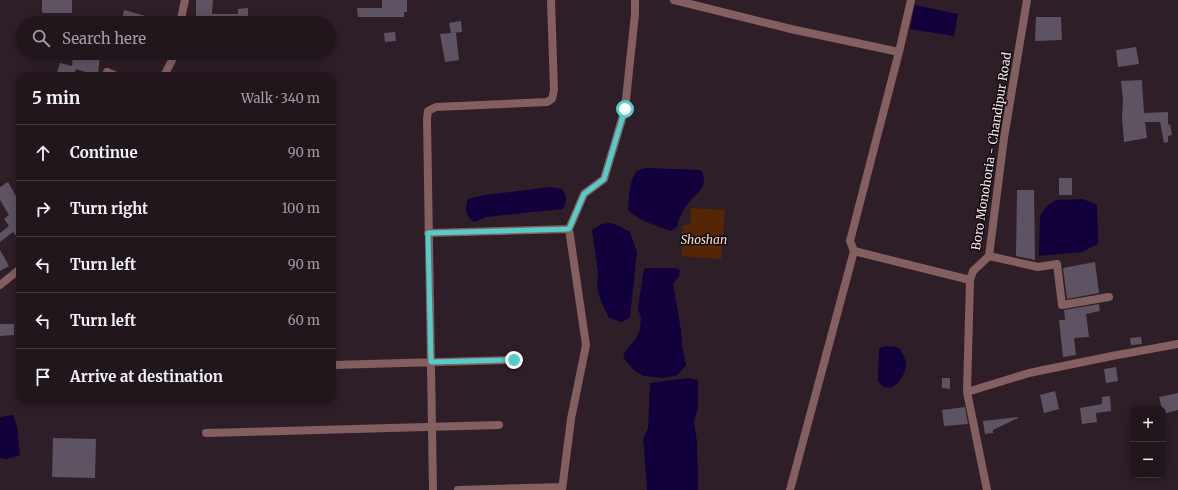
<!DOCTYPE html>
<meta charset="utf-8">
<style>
:root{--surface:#22161d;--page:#2e232a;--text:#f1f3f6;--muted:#a29fa4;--line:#3f353b}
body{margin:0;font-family:Merriweather,serif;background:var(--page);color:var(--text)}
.controls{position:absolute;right:12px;bottom:12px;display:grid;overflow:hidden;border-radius:8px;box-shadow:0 2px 10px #0003}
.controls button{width:36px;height:36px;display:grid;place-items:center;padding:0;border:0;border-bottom:1px solid var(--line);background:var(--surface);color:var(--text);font:20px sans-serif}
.stop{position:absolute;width:12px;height:12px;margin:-9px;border:3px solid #54cdc8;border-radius:50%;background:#fff}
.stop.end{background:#54cdc8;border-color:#fff;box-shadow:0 1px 4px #0008}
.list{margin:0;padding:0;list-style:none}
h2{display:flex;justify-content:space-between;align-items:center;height:52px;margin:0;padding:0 16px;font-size:17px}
h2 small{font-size:13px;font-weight:400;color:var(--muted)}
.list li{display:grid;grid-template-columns:26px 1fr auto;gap:12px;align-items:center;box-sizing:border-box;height:56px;padding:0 16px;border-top:1px solid var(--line)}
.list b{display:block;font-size:15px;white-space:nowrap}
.list em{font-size:13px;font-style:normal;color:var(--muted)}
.icon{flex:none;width:22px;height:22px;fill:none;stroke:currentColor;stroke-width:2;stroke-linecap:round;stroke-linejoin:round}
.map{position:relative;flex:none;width:1178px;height:490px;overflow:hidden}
.search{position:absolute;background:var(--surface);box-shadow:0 2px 10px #0003;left:16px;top:16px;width:320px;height:44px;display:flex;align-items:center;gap:10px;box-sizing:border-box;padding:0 14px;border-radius:22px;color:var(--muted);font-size:15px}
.panel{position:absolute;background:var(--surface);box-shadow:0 2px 10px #0003;left:16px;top:72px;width:320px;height:332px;border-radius:12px}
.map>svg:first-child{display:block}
</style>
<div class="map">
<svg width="1178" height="490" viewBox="0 0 1178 490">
<rect width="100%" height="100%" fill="#2e1e27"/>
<path fill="#552506" d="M691,208L725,210L721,259L681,256L683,225H690Z"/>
<path fill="#11003c" d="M915,5L958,14L954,36L910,29Z
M646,168L699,170L702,171C708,187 699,191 690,201C683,209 679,218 677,227L671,231C657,226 639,221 628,210C629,200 629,179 637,171C640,169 643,169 646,168Z
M551,187L562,189L566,197L565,206L562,209L486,217L475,222C465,218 465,207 468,199L484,195Z
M1083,199L1097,205L1098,244L1082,252L1039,256L1040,216L1046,207L1056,200Z
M610,223L617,225L630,232L637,252L630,317L622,322L609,318L600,299L597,286L598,272L592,230L602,224Z
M648,268H676L680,270L679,276L673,284L681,330L682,345L686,365L678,375L664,378L644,376L635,371L625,360L623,354L637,337L640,329L641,319L638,308L643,274L644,269Z
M887,346L896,347L900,349C903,354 906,360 906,365C905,377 894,394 881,385L878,380L879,349L881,347Z
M688,378L698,380V408L694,421L697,442L698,490H647L644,448L643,439L648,428L650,383Z
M13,415L17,427L20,455L7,459L0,458V417Z"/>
<path fill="#5d5362" d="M42,0H72V13H42Z
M196,0H213L212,14H238V9L248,8V23H210V20L196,19Z
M382,0H407V12H404V17H358L357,8H382Z
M124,10L164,21V23L122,22Z
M1036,17H1061L1062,40L1035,41Z
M461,21L462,32L452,33H456L459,60L445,62L440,34L451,33L449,23Z
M395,32L396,41L385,42L384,33Z
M1136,47L1139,64L1118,67L1116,50Z
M73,53H100L98,76L76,69L74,76H56L60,63L72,66Z
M1142,80L1144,113L1168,112V125L1170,124L1172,135L1168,136V142L1164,143L1160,122H1145L1147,138L1124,142L1122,118L1123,100L1121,81Z
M1059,178H1072V195H1059Z
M8,182L17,198L20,195V241L13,232L0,242V233L9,226L4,219L9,215L0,200V187Z
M1017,190H1034L1035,260L1016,256Z
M0,250L9,266L0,271Z
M1095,262L1099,293L1067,299L1063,268Z
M1099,304L1100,311L1086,314L1089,337L1074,338L1076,355L1063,357L1059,320H1065L1064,310Z
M0,324H14V335L0,336Z
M1141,337L1142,344L1131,345L1130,338Z
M1116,367L1118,381L1106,383L1104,369Z
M942,378H950V389L942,388Z
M1055,391L1059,409L1044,413L1040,395Z
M1178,393V410L1163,414V409H1162L1159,397Z
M1110,396L1111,411L1096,413L1097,422L1082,424L1080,408L1102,404V397Z
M965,407L968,424L944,426L942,410Z
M1018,417V418L993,430V433L985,434L983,421Z
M53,438L96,439L95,478L52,477Z"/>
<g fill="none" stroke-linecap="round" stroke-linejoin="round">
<path stroke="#835f60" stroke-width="8" d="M674,0L791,29L899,52
M911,0L899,52L850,241L854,251L970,280
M180,23L185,0
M107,72L116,76
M164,76L172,60L173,53
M428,233L569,229
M989,256L1038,267L1057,264L1062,305L1109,297
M0,285L20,269
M332,365L514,360
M967,392L1029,373L1112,356L1178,344
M206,433L499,425
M433,490L427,119L428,111L436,107L547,102L552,99L554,90L551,0
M458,490L562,487
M562,490L571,419L586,345L569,229L584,194L604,179L625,109L635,14V0
M790,490L854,251
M987,490L967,392L970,280L973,271L989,256L1004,138L1027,0"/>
</g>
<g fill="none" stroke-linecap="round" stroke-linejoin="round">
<path stroke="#54cdc8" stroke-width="5" d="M514,360L431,362L428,233L569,229L584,194L604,179L625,109"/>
</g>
<g text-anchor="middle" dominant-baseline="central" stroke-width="3" stroke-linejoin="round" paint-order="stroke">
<g font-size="12" fill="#f3e8ed" stroke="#120b0e">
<text transform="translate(991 151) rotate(-81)">Boro Monohoria - Chandipur Road</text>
</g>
<g font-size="12" font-style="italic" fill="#f2ddd3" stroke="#120b0e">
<text x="704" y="239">Shoshan</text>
</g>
</g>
</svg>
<div class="controls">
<button>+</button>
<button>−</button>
</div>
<div class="stop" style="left:625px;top:109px"></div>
<div class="stop end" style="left:514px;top:360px"></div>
<div class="search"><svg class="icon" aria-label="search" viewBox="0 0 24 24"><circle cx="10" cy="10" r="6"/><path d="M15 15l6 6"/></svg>Search here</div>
<section class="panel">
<h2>5 min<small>Walk · 340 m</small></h2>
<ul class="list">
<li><svg class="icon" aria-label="ahead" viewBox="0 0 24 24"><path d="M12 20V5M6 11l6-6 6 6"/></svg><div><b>Continue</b></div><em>90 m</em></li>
<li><svg class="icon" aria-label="right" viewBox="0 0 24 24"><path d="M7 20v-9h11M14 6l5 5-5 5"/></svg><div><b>Turn right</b></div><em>100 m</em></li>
<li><svg class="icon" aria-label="left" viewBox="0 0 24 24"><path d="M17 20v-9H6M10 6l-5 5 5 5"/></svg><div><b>Turn left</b></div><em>90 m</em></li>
<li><svg class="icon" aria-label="left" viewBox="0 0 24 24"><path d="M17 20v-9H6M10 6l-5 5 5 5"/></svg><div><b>Turn left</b></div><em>60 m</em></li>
<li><svg class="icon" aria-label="arrive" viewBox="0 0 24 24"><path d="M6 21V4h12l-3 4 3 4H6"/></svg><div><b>Arrive at destination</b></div></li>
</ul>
</section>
</div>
